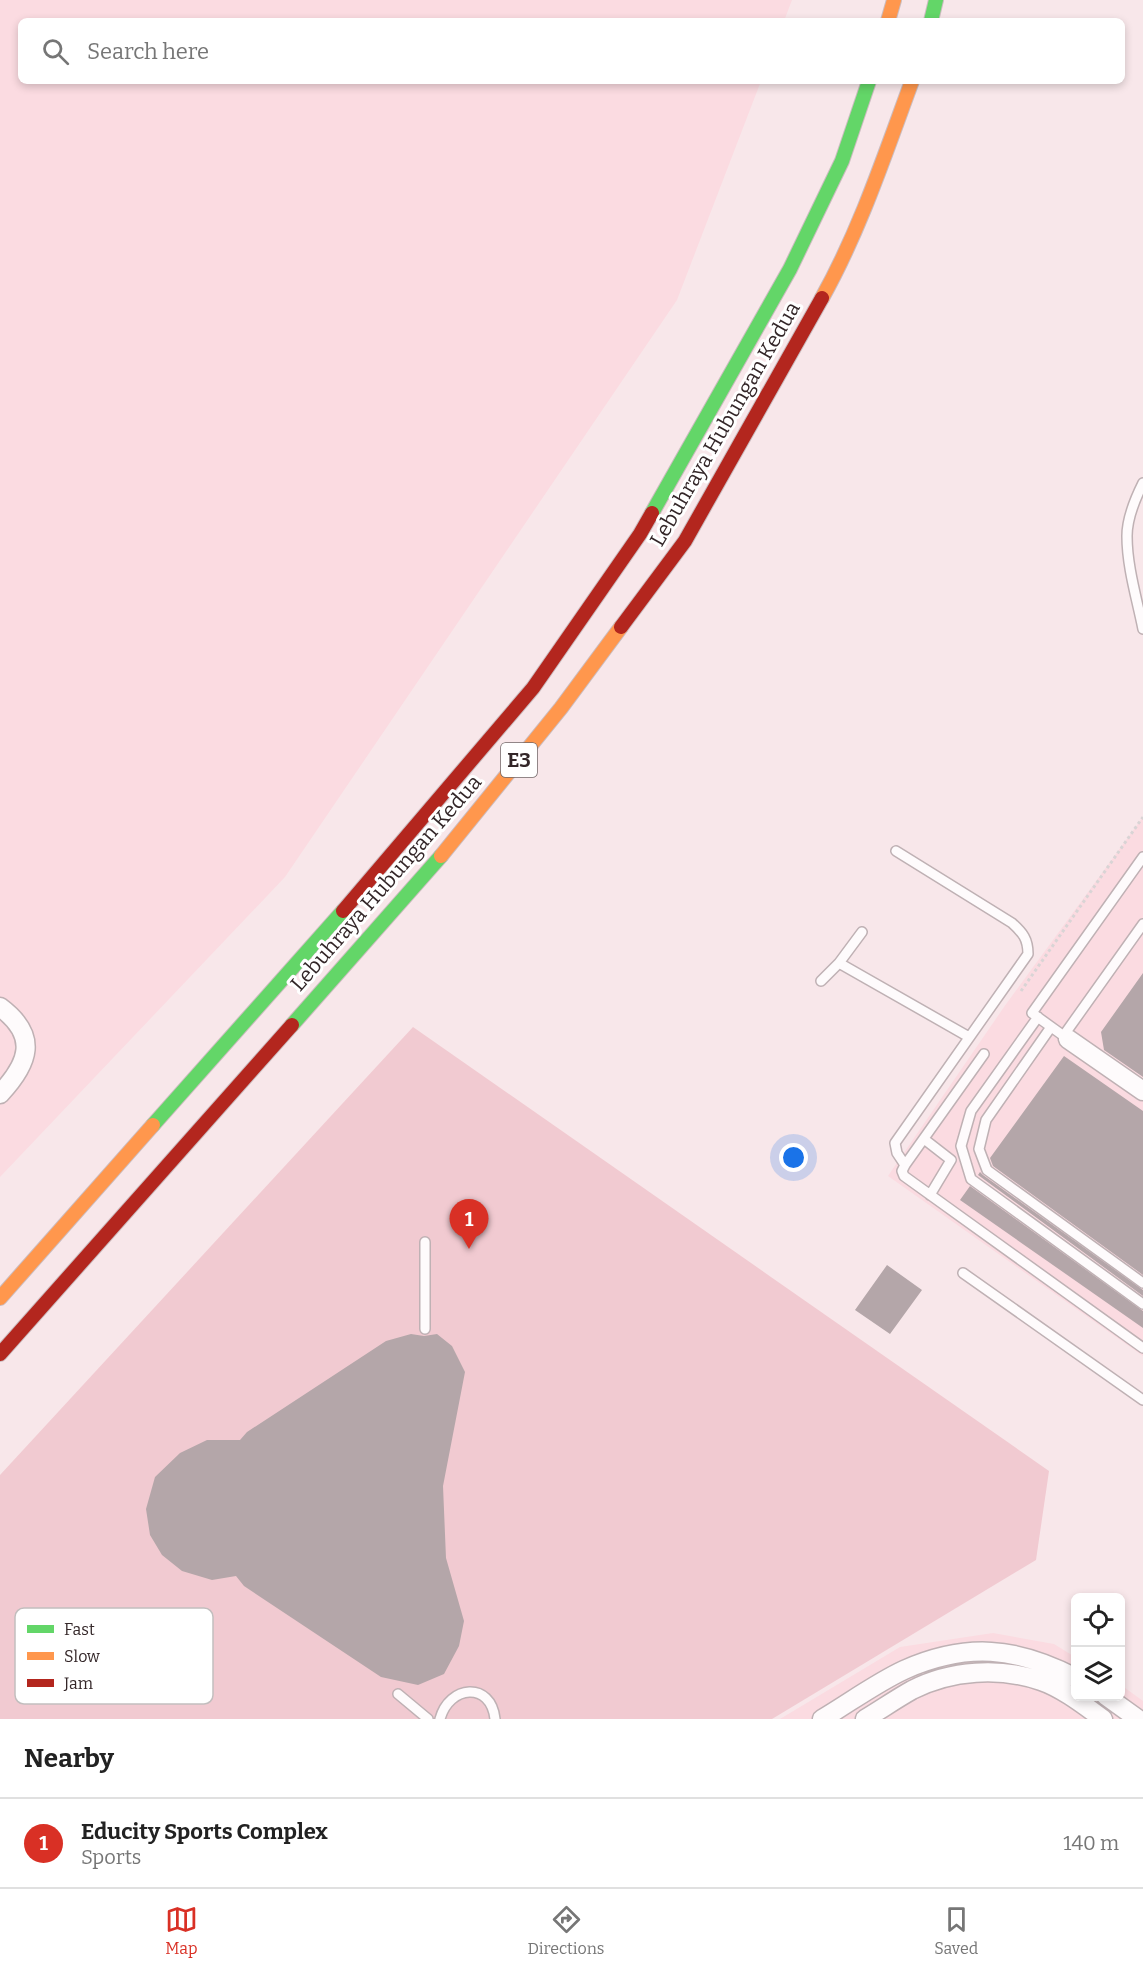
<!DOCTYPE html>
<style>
:root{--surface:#fff;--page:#f2f2f2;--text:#222;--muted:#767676;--line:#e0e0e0;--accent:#d93025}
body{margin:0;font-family:Bitter,serif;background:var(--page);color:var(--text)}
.controls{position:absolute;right:18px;bottom:18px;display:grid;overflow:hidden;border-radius:9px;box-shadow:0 3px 9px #0003}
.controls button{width:54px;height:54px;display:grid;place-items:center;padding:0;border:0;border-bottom:2px solid var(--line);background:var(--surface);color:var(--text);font:30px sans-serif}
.you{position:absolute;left:794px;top:1158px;width:21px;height:21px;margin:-15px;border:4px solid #fff;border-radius:50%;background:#1a73e8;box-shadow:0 0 0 9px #1a73e833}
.badge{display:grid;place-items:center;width:39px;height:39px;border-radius:50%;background:var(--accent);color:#fff;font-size:20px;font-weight:700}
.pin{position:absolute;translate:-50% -50px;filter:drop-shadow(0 2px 3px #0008)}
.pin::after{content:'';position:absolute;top:32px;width:21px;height:18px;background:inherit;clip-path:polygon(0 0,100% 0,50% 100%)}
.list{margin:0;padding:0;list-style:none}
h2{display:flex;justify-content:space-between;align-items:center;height:78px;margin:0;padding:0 24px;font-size:26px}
h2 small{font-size:20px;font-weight:400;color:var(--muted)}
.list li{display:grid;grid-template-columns:39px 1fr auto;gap:18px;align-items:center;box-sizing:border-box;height:90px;padding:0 24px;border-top:2px solid var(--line)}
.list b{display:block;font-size:22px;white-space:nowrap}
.list p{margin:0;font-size:20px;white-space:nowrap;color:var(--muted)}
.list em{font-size:20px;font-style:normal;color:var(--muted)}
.icon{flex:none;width:33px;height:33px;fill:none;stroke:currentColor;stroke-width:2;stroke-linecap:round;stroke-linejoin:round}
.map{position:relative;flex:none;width:1143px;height:1719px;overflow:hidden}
.search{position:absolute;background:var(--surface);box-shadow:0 3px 9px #0003;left:18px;right:18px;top:18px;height:66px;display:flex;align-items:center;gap:15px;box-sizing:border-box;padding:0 21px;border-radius:9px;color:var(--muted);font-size:22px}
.sheet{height:168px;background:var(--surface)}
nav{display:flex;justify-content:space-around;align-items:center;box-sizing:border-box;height:84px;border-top:2px solid var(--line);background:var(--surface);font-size:16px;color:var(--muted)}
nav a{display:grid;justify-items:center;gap:3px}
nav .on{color:var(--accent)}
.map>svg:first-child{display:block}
</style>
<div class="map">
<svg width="1143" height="1719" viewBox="0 0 1143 1719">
<rect width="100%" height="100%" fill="#f8e7ea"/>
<path fill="#fbdbe1" d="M0,0H792L784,21H21V81H761L677,300L285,877L0,1177Z
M1143,817V1356L888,1176L1004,1007Z
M993,1633L1054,1644L1075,1657L1076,1696H1120L1121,1685L1143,1701V1719H780L900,1647Z"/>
<path fill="#f1cad1" d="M413,1027L1049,1471L1036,1560L772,1719H0V1475Z"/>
<path fill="#b4a6a9" d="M1143,973V1077L1104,1050L1101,1032Z
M1064,1056L1143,1111V1275L993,1166L990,1158Z
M980,1172L983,1175L1143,1290V1296L978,1175Z
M970,1186L1143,1311V1328L960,1200Z
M887,1265L922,1290L890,1334L855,1310Z
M411,1334L424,1336L437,1334L452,1346L465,1372L443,1486L446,1558L464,1621L459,1646L444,1674L418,1685L381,1677L244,1586L236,1576L212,1580L182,1571L162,1555L150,1535L146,1509L155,1477L180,1453L207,1440H240L247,1432L386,1341Z"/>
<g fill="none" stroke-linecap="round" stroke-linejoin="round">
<g stroke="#bfb1b4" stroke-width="12">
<path id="lane" d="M1143,483C1135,499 1127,518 1127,536C1127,567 1137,599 1143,629
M896,851L1012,923C1023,933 1028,939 1028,954L895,1143L897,1153L905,1165
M839,963L969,1037
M821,981L839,963L862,932
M1038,1017L971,1111L961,1146L971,1179L1143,1304
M1051,1027L986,1120L979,1149L987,1170L1143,1283
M1064,1035L1143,924
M1068,1039L1032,1013L1143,857
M984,1054L905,1165L902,1171L904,1176L1143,1348
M924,1139L951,1160L930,1195
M425,1242V1329
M963,1273L1143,1400
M398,1694L428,1719
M440,1719C449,1685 491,1681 495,1719"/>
</g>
<g stroke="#bfb1b4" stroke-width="21">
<path id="street" d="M0,1007C39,1036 29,1063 0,1094
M1068,1039L1143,1091
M1106,1696L1138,1719
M822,1719C849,1703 876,1683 904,1670C967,1642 1016,1647 1076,1678
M865,1719C880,1710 896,1699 912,1690C951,1670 1000,1667 1041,1681C1062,1688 1085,1706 1103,1719"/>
</g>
<g stroke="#cbbcbf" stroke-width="16">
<path id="fast" d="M931,21L936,0
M652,513L790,269L842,161L869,81
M292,1025L441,856
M153,1125L343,911"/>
</g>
<g stroke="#cbbcbf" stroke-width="16">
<path id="slow" d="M888,21L894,0
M822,298C860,230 885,154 912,81
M441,856L561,708L621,627
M0,1298L153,1125"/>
</g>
<g stroke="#cbbcbf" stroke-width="16">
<path id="jam" d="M621,627L685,541L822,298
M343,911L533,688L640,534L652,513
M0,1354L292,1025"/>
</g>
<path stroke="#d9d4d5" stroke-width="3" stroke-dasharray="3 3" stroke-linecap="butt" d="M1021,991L1143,817"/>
<use href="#lane" stroke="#fefbfc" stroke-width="9"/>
<use href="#street" stroke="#fefbfc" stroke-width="18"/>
<use href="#fast" stroke="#63d668" stroke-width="14"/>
<use href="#slow" stroke="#ff974d" stroke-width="14"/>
<use href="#jam" stroke="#b3261e" stroke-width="14"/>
</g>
<g text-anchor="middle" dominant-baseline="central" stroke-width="6" stroke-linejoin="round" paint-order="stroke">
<rect fill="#fff" stroke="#706768" stroke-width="1.5" x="501" y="743" width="36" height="34" rx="4.5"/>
<g font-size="20" font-weight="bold" fill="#332628">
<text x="519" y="760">E3</text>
</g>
<g font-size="21" fill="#332628" stroke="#fff">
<text transform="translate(725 424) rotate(-60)">Lebuhraya Hubungan Kedua</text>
<text transform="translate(386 883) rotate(-49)">Lebuhraya Hubungan Kedua</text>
</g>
</g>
<rect x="15" y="1608" width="198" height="96" rx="9" fill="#fff" stroke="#c2bebe" stroke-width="1.5"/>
<rect x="27" y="1625" width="27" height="8" fill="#63d668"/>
<rect x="27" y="1652" width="27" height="8" fill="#ff974d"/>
<rect x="27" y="1679" width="27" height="8" fill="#b3261e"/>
<g font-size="16" fill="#332628">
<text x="64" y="1635">Fast</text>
<text x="64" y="1662">Slow</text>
<text x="64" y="1689">Jam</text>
</g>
</svg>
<div class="controls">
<button><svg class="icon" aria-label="locate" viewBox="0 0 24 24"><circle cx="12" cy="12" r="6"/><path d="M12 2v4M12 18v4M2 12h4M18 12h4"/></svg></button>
<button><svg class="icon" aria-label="layers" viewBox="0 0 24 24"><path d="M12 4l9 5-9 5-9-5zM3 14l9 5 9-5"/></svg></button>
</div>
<div class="you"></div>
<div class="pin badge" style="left:469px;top:1249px">1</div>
<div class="search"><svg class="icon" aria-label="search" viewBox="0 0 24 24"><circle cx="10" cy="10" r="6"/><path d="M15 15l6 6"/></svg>Search here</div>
</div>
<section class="sheet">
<h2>Nearby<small></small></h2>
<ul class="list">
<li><span class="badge">1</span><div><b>Educity Sports Complex</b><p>Sports</p></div><em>140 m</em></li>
</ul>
</section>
<nav>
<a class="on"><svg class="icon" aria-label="map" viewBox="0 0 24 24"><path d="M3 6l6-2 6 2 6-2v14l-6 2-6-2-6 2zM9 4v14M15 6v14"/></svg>Map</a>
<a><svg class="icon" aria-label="directions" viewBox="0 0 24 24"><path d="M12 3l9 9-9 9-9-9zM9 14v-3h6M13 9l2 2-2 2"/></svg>Directions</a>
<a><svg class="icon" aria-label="saved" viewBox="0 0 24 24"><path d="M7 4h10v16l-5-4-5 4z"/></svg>Saved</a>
</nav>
